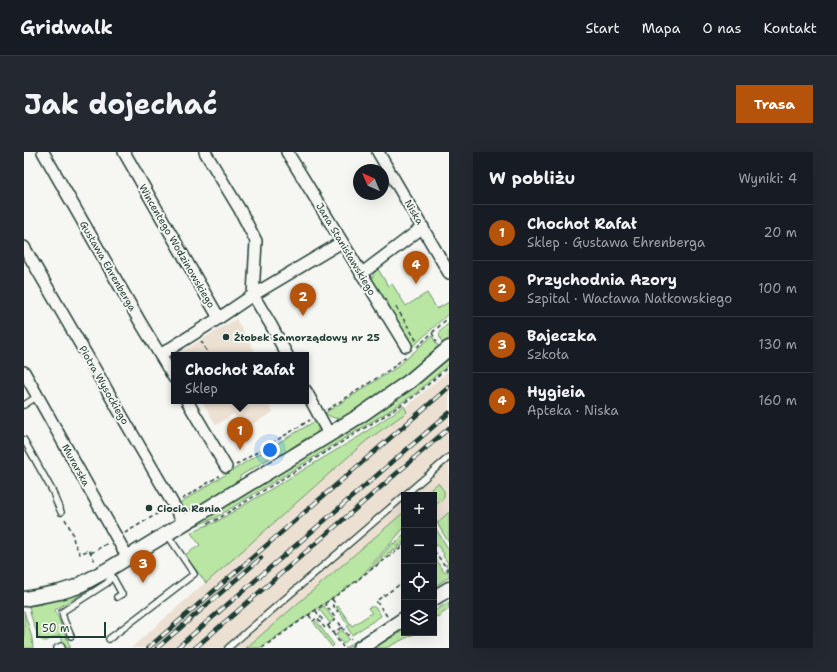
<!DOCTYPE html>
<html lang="pl">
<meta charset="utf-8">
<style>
:root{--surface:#171b24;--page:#242831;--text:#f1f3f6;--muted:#9ea1a6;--line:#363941;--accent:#b45309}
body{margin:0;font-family:"Shantell Sans",sans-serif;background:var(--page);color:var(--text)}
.controls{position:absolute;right:12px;bottom:12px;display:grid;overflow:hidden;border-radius:0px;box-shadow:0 4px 16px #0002}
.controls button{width:36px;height:36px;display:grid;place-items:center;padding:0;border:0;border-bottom:1px solid var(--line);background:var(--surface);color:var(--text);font:20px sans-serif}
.compass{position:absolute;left:329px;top:12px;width:36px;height:36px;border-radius:50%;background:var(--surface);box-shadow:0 4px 16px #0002;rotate:316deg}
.scale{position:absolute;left:12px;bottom:10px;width:70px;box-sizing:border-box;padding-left:4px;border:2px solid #1f3d34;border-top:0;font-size:11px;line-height:14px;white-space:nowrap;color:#1f3d34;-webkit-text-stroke:3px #f6f6f2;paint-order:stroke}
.you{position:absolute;left:246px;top:298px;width:14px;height:14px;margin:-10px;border:3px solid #fff;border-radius:50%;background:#1a73e8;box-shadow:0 0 0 6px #1a73e833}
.badge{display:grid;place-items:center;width:26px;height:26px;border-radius:50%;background:var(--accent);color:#fff;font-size:13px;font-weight:700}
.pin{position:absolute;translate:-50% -33px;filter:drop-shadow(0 1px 2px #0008)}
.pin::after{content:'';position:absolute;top:21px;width:14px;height:12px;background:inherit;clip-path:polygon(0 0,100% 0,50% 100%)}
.popup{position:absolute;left:147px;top:200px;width:138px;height:52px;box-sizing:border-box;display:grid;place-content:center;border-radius:0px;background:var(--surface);filter:drop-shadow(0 1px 3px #0005);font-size:13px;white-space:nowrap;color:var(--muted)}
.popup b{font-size:15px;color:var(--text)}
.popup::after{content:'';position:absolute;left:50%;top:100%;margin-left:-8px;border:8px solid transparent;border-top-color:var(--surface)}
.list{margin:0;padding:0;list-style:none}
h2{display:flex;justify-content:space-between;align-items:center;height:52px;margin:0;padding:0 16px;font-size:17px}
h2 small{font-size:13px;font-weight:400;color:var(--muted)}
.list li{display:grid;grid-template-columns:26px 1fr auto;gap:12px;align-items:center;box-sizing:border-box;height:56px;padding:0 16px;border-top:1px solid var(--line)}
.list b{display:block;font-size:15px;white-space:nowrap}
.list p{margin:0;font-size:13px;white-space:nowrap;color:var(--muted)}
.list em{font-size:13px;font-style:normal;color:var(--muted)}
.icon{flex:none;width:22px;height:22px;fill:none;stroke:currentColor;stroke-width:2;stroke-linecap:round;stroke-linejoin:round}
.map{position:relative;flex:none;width:425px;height:496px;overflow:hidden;border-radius:0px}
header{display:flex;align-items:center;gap:24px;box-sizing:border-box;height:56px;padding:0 20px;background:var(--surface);border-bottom:1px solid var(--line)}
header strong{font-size:19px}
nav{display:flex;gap:22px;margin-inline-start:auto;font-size:14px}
.intro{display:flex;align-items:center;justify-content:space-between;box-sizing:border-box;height:96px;padding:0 24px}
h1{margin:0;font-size:28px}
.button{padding:10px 18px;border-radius:0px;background:var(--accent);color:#fff;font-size:14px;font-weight:700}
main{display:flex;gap:24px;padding:0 24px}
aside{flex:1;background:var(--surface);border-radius:0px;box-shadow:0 4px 16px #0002}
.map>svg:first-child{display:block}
</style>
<header>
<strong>Gridwalk</strong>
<nav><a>Start</a><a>Mapa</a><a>O nas</a><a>Kontakt</a></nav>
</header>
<div class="intro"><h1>Jak dojechać</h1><a class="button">Trasa</a></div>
<main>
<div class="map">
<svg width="425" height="496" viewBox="0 0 425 496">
<rect width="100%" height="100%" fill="#f6f6f2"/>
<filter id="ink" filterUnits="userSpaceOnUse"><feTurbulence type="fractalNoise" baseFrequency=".025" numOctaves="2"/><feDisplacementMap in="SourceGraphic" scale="8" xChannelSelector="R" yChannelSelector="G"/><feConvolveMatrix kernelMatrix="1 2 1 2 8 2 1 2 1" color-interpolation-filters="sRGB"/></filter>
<g filter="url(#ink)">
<path fill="#ece0d2" d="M212,167L233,203H152Z
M425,218V360L413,371L410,368V343H380V376L334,428L236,496H107L342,289Z
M178,249H242L249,260L219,278L210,262L192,273Z"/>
<path fill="#bae6a4" stroke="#6c926c" d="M354,117L364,134L368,132L382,154L403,141L413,157L425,150V161L384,199L382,196L349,133C348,126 348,122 354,117Z
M425,171V186L419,192C412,180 416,180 425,171Z
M408,184L415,196L387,222L322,265C313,268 308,266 301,261L372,216Z
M425,204V212L392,241L365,259L191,366L171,374L149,387L148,384Z
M380,254L383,260L342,289L182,431L161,403L176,393L167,381L176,376L192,370L336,284Z
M293,268C296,277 294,281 287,287L284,285L267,296V298L255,305L249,294Z
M243,297L246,306L216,324L215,332L164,361L159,359L154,352Z
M414,331L420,339V346L410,354V343H400Z
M380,360V376L334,428L236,496H222Z
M425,360V391L413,371Z
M410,368L412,370L410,374L425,398V417L422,413L424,411L419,404L420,402L413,393L411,394L410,392Z
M380,382V389L378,391L379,393L377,395L375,393L373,394L374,397L371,399L369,397L367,399L368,401L367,402L365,400L363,402L364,404L361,406L359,404L357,406L359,408L344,419L369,391L370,392Z
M410,406L420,420L423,418L425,422V425L410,435Z
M81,428L31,458L46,494V496H42L36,483L22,489C18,489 16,487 14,484L7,464L5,454L19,452V449Z
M425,450V457L413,465L410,462V459Z
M300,454L310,468L306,471L295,457Z
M314,454L328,474L348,461L344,456C351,452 354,458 357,464L328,483L323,475L325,474L312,455Z
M380,458V459L375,463L324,496H321Z
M0,459L8,486L9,496H0Z
M292,469L310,493L308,495L290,471Z
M318,478L325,487L319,492L312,482Z
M380,478V481H392L362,496H350Z"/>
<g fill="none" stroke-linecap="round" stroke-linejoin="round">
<g stroke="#1f3d34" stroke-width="8">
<path id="service" d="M0,253L14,244
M0,288L29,340L32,349L37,360
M381,343L425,305
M88,424L98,442L93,445
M47,484L40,468L38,460L83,431L88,424L85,418
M85,487L170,422L143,382
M33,496L37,494L38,496
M204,496L380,344"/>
</g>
<g stroke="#1f3d34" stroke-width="14">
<path id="minor" d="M19,0L115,168L150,226
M100,0L195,166
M181,0L216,58L232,89L229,143L247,173L263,203
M263,0L382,194
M354,0L425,121
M0,95L160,371
M337,122L399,75
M136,203L195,166L229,143L318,90
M0,220L104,406
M282,239L305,282
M163,249L202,315"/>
</g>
<g stroke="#1f3d34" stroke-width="17">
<path id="tertiary" d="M410,446L425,437
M0,447L36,440L52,435L85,417L337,263L386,229L425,196
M336,496L365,477L380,467"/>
</g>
<path stroke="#1f3d34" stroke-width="1.5" stroke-dasharray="4 3" stroke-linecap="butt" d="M372,155L394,191
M408,181L413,190
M177,189L185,203
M393,195L425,165
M303,258L367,217L382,204
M212,313L286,268
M158,347L195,324
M41,367L48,380L50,390L56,402L65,398L72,411
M184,371L192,368L368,259L392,243L425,214
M410,373L411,369
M101,381L141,357
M410,399L425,419
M67,401L84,391
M308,447L310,450L308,452L314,460
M292,459L300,470
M285,463L289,469L293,466L301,476L312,467L301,452
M363,464L352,449L378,431L380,434
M304,474L309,481L318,475L313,468
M318,475L327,487
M309,481L319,495
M238,496L334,428L338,424L380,394"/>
<use href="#service" stroke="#f6f6f2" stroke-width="5.5"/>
<use href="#minor" stroke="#f6f6f2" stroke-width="11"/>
<use href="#tertiary" stroke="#f6f6f2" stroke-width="14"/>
<g stroke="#1f3d34" stroke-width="4.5">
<path id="rail" d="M124,496L425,235
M133,496L237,406
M153,496L425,261
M171,496L425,276"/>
</g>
<use href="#rail" stroke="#f6f6f2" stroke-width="3" stroke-dasharray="9" stroke-linecap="butt"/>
</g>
</g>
<g fill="#1f3d34" stroke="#f6f6f2" stroke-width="1.5">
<circle cx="202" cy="185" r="4"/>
<circle cx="125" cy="356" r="4"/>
</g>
<g text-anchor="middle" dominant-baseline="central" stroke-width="4" stroke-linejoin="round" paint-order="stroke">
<g font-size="10" fill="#1f3d34" stroke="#f6f6f2">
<text transform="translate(390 60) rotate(59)">Niska</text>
<text transform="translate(153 94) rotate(60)">Wincentego Wodzinowskiego</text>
<text transform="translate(322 97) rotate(59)">Jana Stanisławskiego</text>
<text transform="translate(84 114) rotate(60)">Gustawa Ehrenberga</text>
<text transform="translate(80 233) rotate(60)">Piotra Wysockiego</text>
<text transform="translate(52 313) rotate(61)">Murarska</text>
</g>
<g font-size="10" font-weight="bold" fill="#1f3d34" stroke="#f6f6f2" text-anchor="start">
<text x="210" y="185">Żłobek Samorządowy nr 25</text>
<text x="133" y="356">Ciocia Renia</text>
</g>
</g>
</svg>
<div class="controls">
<button>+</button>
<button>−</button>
<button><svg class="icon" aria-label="locate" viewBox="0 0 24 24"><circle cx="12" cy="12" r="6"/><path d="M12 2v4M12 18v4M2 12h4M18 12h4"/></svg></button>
<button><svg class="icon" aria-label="layers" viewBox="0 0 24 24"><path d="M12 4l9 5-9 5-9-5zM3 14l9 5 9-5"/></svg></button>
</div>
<svg class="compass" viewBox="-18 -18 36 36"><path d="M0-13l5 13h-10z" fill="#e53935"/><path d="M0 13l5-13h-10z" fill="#9ea1a6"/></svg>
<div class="scale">50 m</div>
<div class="you"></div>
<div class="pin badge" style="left:216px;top:298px">1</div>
<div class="popup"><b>Chochoł Rafał</b>Sklep</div>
<div class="pin badge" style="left:279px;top:164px">2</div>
<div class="pin badge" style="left:119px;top:431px">3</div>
<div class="pin badge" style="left:392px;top:132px">4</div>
</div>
<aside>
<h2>W pobliżu<small>Wyniki: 4</small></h2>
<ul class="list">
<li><span class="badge">1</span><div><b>Chochoł Rafał</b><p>Sklep · Gustawa Ehrenberga</p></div><em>20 m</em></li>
<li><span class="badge">2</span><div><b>Przychodnia Azory</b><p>Szpital · Wacława Nałkowskiego</p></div><em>100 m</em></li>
<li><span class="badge">3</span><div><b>Bajeczka</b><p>Szkoła</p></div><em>130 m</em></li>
<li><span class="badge">4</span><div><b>Hygieia</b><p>Apteka · Niska</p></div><em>160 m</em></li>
</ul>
</aside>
</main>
